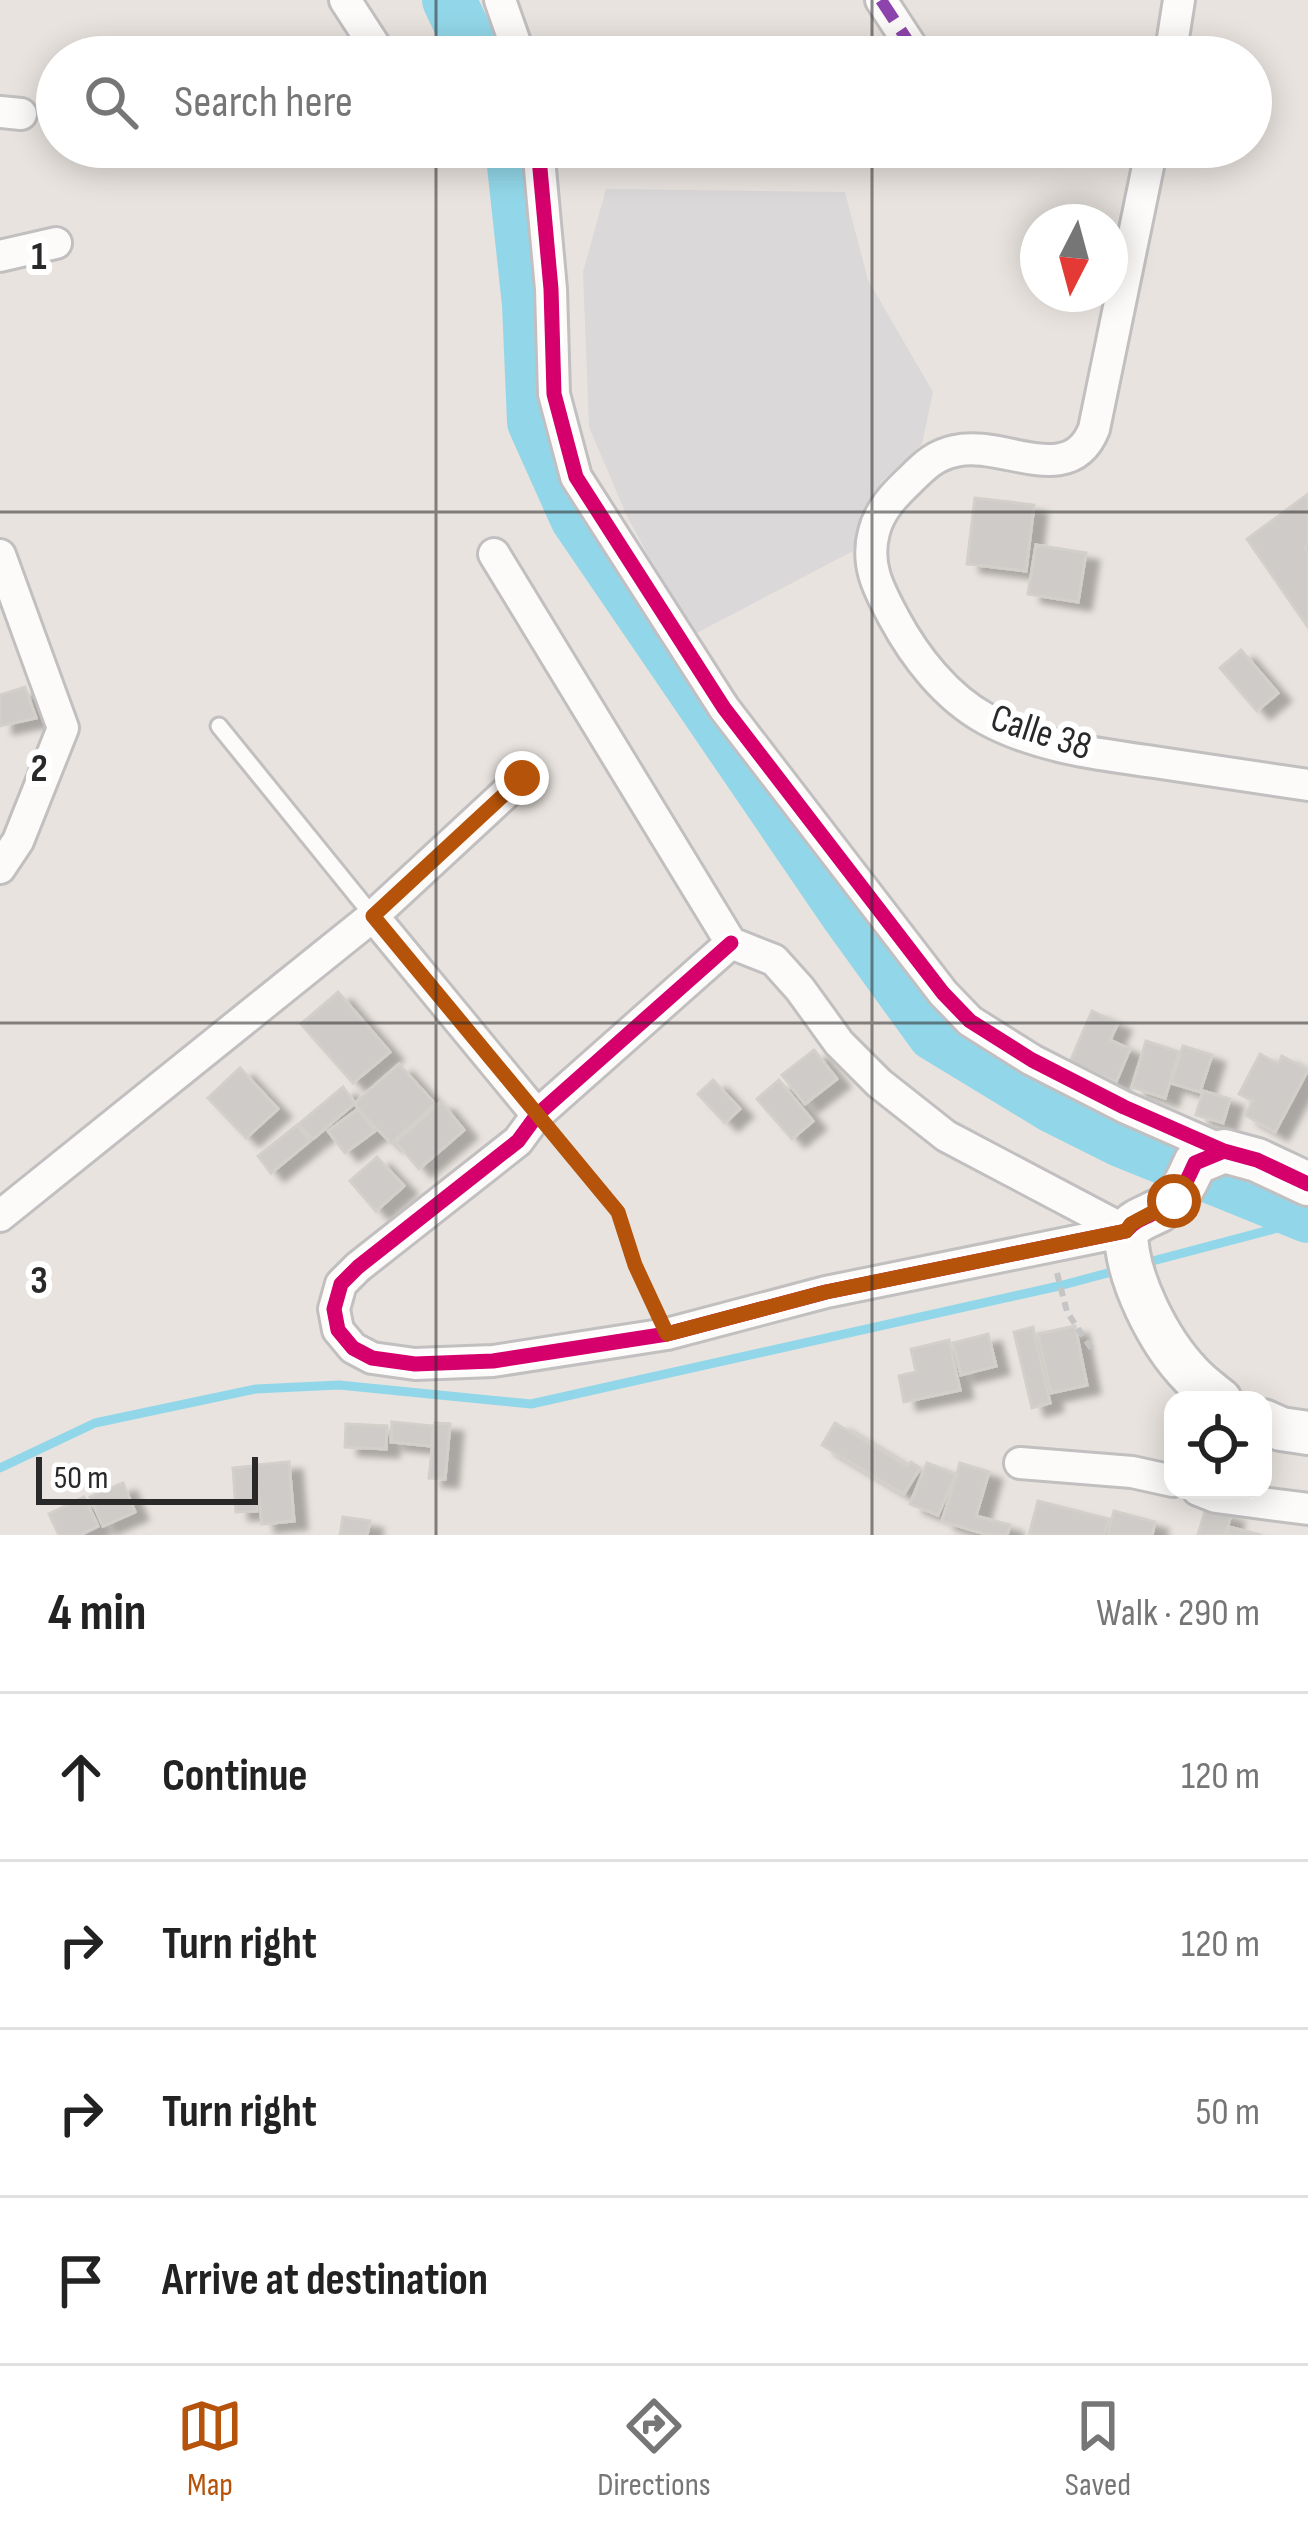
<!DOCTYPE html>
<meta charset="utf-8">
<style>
:root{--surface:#fff;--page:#f2f2f2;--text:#222;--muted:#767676;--line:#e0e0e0;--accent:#b45309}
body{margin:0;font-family:"Sofia Sans Condensed",sans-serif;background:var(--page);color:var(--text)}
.controls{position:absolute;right:36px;bottom:36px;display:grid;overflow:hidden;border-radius:24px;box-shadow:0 6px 30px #0003}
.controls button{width:108px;height:108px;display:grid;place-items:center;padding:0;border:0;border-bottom:3px solid var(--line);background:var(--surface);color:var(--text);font:60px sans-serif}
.compass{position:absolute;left:1020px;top:204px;width:108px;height:108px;border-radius:50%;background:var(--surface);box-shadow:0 6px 30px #0003;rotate:186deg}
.scale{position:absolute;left:36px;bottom:30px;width:222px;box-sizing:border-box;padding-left:12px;border:6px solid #292929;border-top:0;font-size:33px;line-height:42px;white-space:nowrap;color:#292929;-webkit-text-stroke:9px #fff;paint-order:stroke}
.stop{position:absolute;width:36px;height:36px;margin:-27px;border:9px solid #b45309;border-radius:50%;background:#fff}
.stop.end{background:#b45309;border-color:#fff;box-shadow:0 3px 12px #0008}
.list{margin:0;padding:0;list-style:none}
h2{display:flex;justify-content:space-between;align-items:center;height:156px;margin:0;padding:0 48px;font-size:51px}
h2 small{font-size:39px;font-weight:400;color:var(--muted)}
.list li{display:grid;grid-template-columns:78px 1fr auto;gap:36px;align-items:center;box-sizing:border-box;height:168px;padding:0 48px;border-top:3px solid var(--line)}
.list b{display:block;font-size:45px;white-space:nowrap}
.list em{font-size:39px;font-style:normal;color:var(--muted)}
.icon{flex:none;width:66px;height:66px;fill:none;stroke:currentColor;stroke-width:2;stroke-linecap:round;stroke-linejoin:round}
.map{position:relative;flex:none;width:1308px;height:1535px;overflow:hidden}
.search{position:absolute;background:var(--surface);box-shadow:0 6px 30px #0003;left:36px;right:36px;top:36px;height:132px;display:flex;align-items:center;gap:30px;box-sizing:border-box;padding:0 42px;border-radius:66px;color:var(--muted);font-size:45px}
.sheet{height:828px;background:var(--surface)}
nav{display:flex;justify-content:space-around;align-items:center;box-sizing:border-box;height:168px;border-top:3px solid var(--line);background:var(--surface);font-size:33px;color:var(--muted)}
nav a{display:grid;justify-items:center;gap:6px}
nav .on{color:var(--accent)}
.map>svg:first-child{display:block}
</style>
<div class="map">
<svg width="1308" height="1535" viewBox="0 0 1308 1535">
<defs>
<filter id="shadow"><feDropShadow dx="13" dy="8" stdDeviation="3" flood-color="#0004"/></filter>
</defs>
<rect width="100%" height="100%" fill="#e8e3de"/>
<path fill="#dbd8da" d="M606,189L845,192L868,280L933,392L922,444L882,481L853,551L691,636L626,514L589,427L583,272Z"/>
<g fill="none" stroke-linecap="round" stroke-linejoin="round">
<path stroke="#92d7e9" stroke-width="9" d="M1145,1263L1308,1220
M0,1468L95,1423L256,1389L339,1385L531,1404L1059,1286L1123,1269"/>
<path stroke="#92d7e9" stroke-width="54" d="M449,0L476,57
M512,147L529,304L534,422L577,518L848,915L934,1034L1051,1105L1123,1141L1308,1216"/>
</g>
<path fill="#cecbc8" stroke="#d3cfca" stroke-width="3" filter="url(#shadow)" d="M1308,494V545L1305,547L1308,551V627L1247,539Z
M975,498L1034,505L1026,571L967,564Z
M1036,545L1086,553L1078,602L1028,594Z
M1241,650L1278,693L1257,711L1220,668Z
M25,687L36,718L0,726V695Z
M338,992L390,1052L353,1083L301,1024Z
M1092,1011L1118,1023L1110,1040L1130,1049L1116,1082L1070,1062Z
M1146,1041L1179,1052L1165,1098L1132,1087Z
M1183,1046L1212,1055L1200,1092L1171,1083Z
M814,1050L837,1079L805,1104L782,1075Z
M1260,1054L1278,1064L1282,1056L1308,1070L1275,1132L1245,1115L1253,1101L1239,1094Z
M399,1064L435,1104L391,1143L358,1109L355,1103Z
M240,1068L278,1109L246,1138L208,1098Z
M713,1080L740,1109L725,1123L698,1094Z
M779,1080L813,1121L792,1139L757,1099Z
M343,1087L355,1103L313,1139L299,1124Z
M1203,1091L1230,1099L1223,1123L1196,1115Z
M441,1102L464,1130L419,1169L396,1142Z
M358,1109L375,1131L345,1153L328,1131Z
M297,1125L310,1141L271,1173L258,1156Z
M377,1157L404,1186L376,1211L350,1181Z
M1075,1326L1087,1385L1051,1393L1038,1334Z
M1033,1327L1050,1403L1032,1408L1014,1332Z
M988,1334L996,1366L961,1375L953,1343Z
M949,1340L960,1390L904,1402L899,1376L916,1372L911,1349Z
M392,1422L433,1426L431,1446L391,1442Z
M435,1423L450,1424L445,1479L429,1478Z
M835,1423L908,1467L911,1462L920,1468L904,1494L822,1445Z
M346,1424L387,1426L386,1449L345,1447Z
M289,1462L294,1521L262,1524L256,1465Z
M927,1463L956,1474L938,1515L910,1504Z
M960,1463L989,1472L976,1516L1010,1525L1007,1535H988L942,1521Z
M254,1466L257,1511L236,1512L233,1468Z
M123,1483L135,1512L103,1526L90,1497Z
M84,1497L98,1526L80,1535H59L49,1514Z
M1038,1501L1109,1519L1104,1535H1029Z
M1206,1508L1231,1515L1225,1535H1198Z
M1114,1511L1155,1522L1152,1535H1108Z
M343,1517L370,1521L367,1535H340Z
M1229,1527L1261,1535H1227Z"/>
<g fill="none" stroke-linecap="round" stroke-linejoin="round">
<g stroke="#c1bfc0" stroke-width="21">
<path id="lane" d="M219,726L373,916"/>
</g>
<g stroke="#c1bfc0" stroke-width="36">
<path id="street" d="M345,0L382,57
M500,0L520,57
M881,0L915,52L925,57
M1170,57L1179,0
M0,112L21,114
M538,147L551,289L554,394L576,477L724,708L943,993L970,1021L1032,1060L1124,1107L1224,1151
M1152,147L1094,429C1069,491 1002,439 955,451C935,455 924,466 910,480C894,495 879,511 874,532C865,565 879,590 894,618C915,657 946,697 986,719C1037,747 1097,754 1154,762C1205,770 1257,777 1308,785
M0,256L56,243
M494,554L731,943L774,960L800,989L839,1043L879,1083L946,1136L1126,1231
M0,555L63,728L18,841L0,868
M373,916L537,1115
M731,943L537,1115L518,1141L358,1267L341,1284L334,1309L338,1330L353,1348L372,1358L415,1364L493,1361L667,1334L826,1292L1126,1231
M0,1216L373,916L522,778
M1020,1463L1132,1472L1173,1481
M1198,1490L1216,1497L1308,1509"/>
</g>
<g stroke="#c1bfc0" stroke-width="48">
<path id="secondary" d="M1220,1400C1210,1392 1199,1384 1191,1375C1159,1342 1126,1278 1126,1231C1136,1219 1147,1217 1160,1210C1180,1198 1186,1183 1195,1163L1224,1151L1257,1160L1308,1184
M1263,1421L1281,1429L1308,1433"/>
</g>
<path stroke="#c6c5c5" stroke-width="6" stroke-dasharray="9 6" stroke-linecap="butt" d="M555,1136L618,1212L635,1265L655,1309
M1057,1273L1067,1312L1093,1351"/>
<use href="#lane" stroke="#fcfbfa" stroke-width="15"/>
<use href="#street" stroke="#fcfbfa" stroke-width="30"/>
<use href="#secondary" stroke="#fcfbfa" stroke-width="42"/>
<path stroke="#8e44ad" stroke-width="12" stroke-dasharray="24 12" stroke-linecap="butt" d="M881,0L915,52L925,57"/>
<g stroke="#fff" stroke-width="22">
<path id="cycleway" d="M538,147L551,289L554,394L576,477L724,708L943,993L970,1021L1032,1060L1124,1107L1224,1151L1257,1160L1308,1184
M731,943L537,1115L518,1141L358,1267L341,1284L334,1309L338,1330L353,1348L372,1358L415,1364L493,1361L667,1334L826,1292L1126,1231C1136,1219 1147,1217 1160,1210C1180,1198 1186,1183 1195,1163L1224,1151"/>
</g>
<use href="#cycleway" stroke="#d6006c" stroke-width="15"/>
</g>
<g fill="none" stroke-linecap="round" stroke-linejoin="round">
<path stroke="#b45309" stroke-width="15" d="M522,778L373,916L618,1212L635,1265L667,1334L826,1292L1126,1231L1131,1224L1174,1201"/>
</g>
<path fill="none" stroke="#292929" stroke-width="3" stroke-opacity="0.55" d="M436,0V57M872,0V57M436,147V1535M872,147V1535M0,512H1308M0,1023H1308"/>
<g text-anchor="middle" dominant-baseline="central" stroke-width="12" stroke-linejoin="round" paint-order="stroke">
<g font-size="39" fill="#292929" stroke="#fff">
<text transform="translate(1041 733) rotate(18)">Calle 38</text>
</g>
</g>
<g font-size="39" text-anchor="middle" font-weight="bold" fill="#292929" stroke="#fff" stroke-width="12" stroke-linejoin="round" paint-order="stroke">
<text x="39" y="269">1</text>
<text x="39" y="781">2</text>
<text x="39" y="1293">3</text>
</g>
</svg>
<div class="controls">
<button><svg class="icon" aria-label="locate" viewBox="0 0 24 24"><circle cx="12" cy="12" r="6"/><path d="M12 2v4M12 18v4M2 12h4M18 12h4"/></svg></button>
</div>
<svg class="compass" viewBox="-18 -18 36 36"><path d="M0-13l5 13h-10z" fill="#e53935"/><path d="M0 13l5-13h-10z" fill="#767676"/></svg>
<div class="scale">50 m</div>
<div class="stop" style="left:1174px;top:1201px"></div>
<div class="stop end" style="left:522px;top:778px"></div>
<div class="search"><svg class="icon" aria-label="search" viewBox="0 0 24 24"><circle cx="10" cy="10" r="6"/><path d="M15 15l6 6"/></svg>Search here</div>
</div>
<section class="sheet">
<h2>4 min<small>Walk · 290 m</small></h2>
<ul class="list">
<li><svg class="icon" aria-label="ahead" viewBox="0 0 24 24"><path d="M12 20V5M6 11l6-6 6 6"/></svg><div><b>Continue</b></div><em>120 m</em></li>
<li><svg class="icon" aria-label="right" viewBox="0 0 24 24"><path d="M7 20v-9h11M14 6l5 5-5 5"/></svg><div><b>Turn right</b></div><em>120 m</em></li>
<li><svg class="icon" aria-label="right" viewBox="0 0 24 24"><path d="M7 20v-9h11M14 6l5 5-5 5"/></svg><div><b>Turn right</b></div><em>50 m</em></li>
<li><svg class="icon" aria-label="arrive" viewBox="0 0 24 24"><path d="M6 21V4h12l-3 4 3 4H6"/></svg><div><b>Arrive at destination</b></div></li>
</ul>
</section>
<nav>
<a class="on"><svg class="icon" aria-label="map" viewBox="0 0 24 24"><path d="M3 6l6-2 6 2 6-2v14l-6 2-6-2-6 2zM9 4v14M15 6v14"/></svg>Map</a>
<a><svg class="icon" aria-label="directions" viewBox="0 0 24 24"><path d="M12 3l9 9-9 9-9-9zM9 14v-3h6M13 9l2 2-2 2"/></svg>Directions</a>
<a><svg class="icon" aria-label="saved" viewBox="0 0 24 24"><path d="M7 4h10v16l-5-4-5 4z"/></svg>Saved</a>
</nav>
